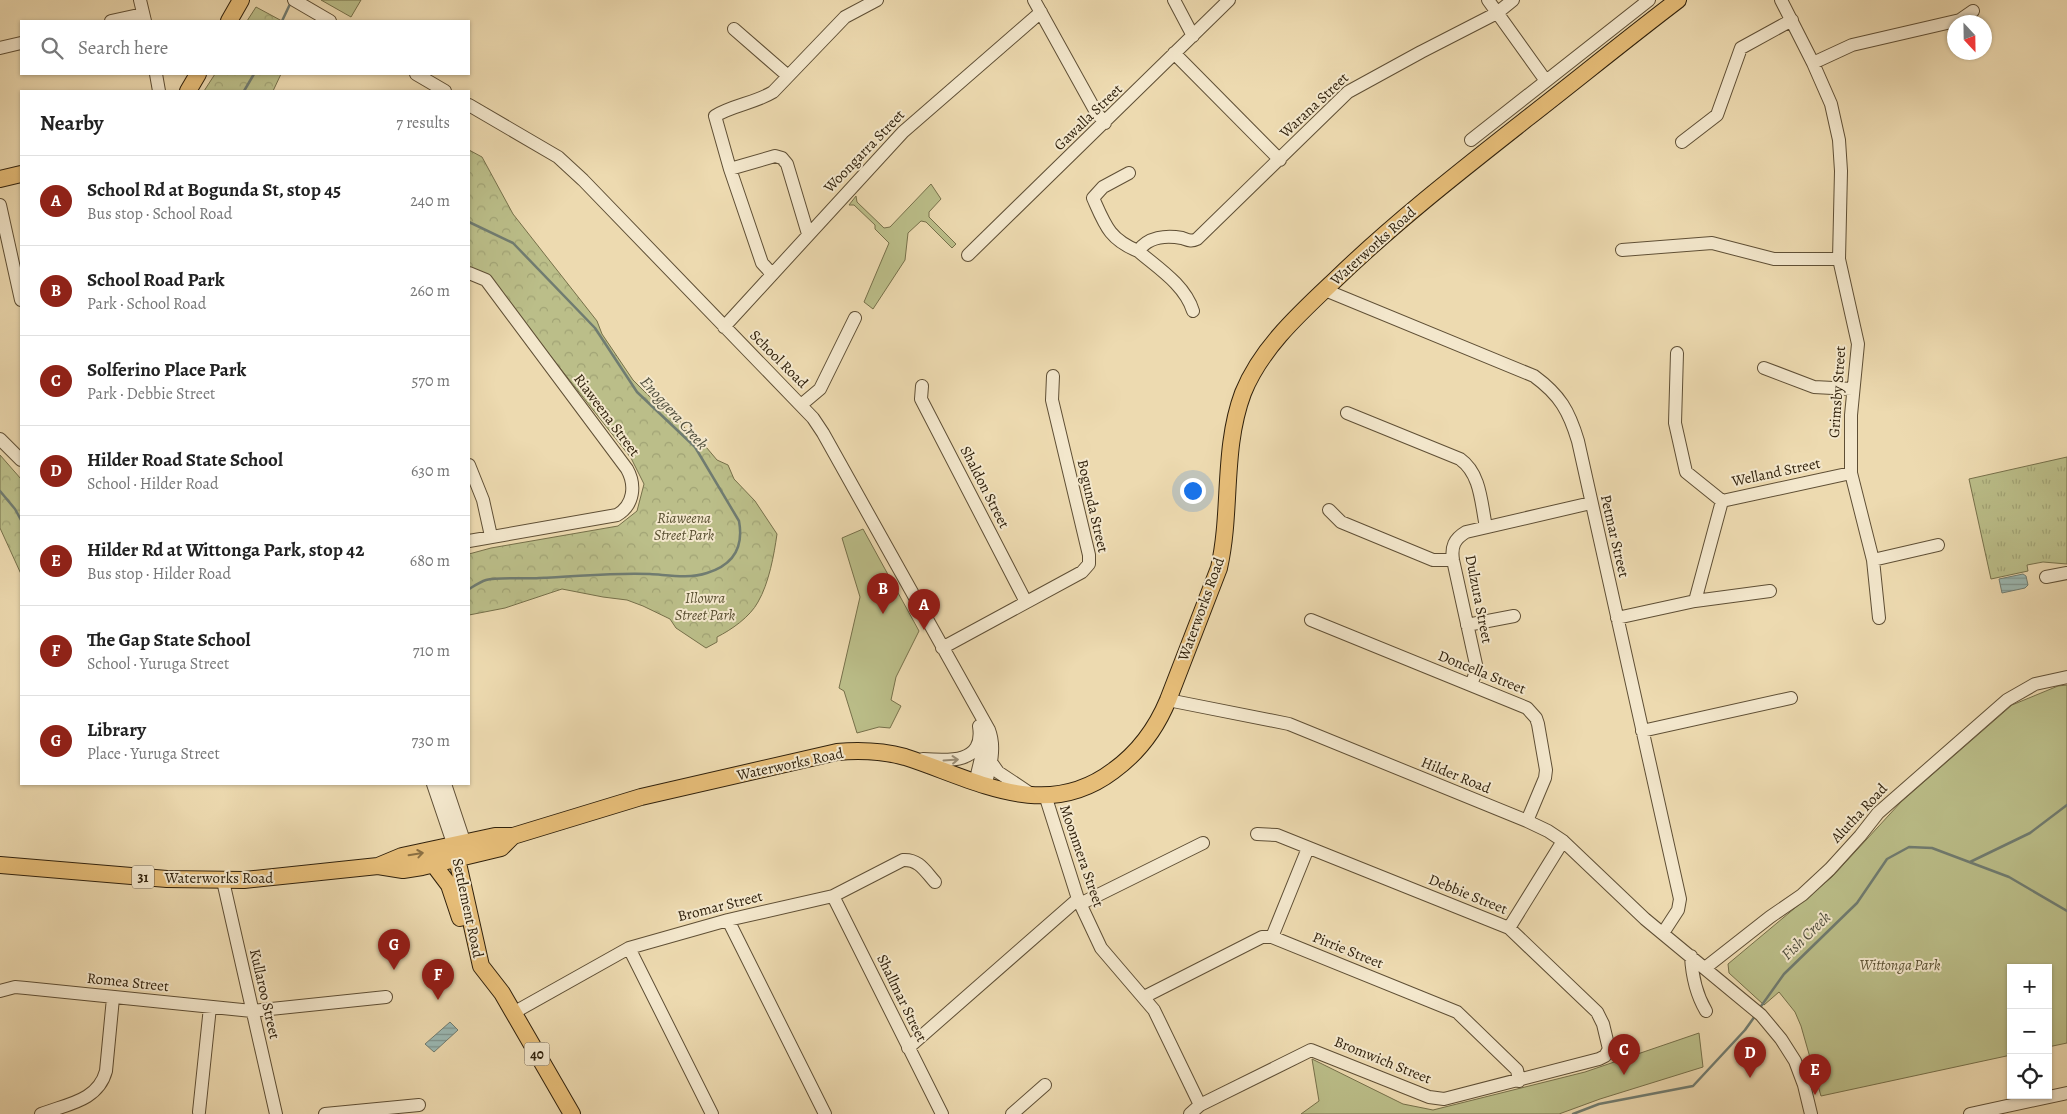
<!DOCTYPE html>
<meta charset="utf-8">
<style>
:root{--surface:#fff;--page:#f2f2f2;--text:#222;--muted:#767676;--line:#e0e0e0;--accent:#8f2418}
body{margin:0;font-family:Alegreya,serif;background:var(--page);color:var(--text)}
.controls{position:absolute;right:15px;bottom:15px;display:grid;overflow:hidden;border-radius:0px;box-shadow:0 1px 4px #0004}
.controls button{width:45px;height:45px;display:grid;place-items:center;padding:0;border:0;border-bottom:1px solid var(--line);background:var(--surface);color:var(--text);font:25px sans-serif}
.compass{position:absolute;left:1947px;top:15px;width:45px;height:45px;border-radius:50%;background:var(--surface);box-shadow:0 1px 4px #0004;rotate:158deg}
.you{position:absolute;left:1192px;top:490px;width:18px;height:18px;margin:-12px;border:4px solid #fff;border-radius:50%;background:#1a73e8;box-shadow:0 0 0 8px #1a73e833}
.badge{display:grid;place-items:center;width:32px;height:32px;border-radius:50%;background:var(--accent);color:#fff;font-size:16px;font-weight:700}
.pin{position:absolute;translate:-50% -41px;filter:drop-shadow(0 1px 2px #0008)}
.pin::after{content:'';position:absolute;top:26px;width:18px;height:15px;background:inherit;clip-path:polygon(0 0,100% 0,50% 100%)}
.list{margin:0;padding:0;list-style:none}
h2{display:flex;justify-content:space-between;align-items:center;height:65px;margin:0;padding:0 20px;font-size:21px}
h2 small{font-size:16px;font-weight:400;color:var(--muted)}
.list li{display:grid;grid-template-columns:32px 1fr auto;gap:15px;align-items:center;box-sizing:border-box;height:90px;padding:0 20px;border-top:1px solid var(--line)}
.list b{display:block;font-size:19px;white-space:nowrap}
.list p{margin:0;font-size:16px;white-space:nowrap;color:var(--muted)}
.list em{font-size:16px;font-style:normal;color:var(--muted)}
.icon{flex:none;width:28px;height:28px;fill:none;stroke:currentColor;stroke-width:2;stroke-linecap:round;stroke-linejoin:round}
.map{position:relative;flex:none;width:2067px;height:1114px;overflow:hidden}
.search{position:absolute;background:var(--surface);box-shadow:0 1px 4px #0004;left:20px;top:20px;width:450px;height:55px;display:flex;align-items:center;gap:12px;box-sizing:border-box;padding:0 18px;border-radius:0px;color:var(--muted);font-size:19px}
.panel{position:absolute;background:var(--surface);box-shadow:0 1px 4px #0004;left:20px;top:90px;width:450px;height:695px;border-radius:0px}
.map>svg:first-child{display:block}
</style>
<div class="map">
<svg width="2067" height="1114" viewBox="0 0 2067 1114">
<defs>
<pattern id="grass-tufts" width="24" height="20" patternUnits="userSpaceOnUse" patternTransform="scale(1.25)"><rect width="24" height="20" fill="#bbbe89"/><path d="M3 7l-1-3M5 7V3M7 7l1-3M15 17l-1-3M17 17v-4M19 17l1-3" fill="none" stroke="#a1a375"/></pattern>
<pattern id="forest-crowns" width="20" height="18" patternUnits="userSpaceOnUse" patternTransform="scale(1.25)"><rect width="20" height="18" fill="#bbbe89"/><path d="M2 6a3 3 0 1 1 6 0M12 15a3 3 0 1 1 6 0" fill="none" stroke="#a1a375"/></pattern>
<pattern id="water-rules" width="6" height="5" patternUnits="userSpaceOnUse" patternTransform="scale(1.25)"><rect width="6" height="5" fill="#9bb9b4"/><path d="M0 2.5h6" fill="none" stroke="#7f9691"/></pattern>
</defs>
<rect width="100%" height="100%" fill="#eddab0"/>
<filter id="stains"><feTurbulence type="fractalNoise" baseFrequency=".004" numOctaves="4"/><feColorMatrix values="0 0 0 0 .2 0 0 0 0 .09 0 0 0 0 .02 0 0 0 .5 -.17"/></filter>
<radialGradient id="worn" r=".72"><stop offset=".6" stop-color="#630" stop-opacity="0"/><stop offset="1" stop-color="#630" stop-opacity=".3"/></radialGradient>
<path fill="url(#grass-tufts)" stroke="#76704a" d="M2067,457V564L2043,562L2027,565L2028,571L1991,579L1969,479Z"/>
<path fill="url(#forest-crowns)" stroke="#76704a" d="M256,7L282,21H283H247Z
M215,74H281L273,91H204Z
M469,150L482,157L513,214L597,321L602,334L633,380L653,400L672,411L691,436L701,441L717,460L728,465L734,479L755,501L777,534C774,555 769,583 758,602C750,617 731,630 717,637V642L706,648L676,628L670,619L643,606L627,600L603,597L562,589L505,608L469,615V554L491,548L618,526L637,511L644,484L631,458L489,278L469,269Z
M0,455L21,479V574L0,528Z"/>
<path fill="#bbbe89" stroke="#76704a" d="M321,0H361L351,17Z
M931,184L941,199L929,212V217L956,244L952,248L926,222L921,221L908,233L905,260L873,309L864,302L889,243L875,229V225L854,205H849L856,196L857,202L884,228L890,227Z
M863,529L919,631L896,677L891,700L901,706L890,728L879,727L857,733L844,691L839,688L860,597L842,538Z
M2067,685V1043L2048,1047V968H2011V1055L1821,1096L1801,1026L1795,1012L1779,992L1764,1005L1729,973L1728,964L1832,877L1901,802L2012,705L2058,686Z
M1699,1033L1703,1067L1600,1099L1559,1114H1301L1319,1101L1312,1059L1403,1104L1433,1110L1585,1072Z"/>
<path fill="url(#water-rules)" stroke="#707c71" d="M2023,574L2026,576L2028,585L2025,588L2002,593L1999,579Z
M450,1022L458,1030L434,1052L425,1044Z"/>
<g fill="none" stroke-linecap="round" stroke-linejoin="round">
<path stroke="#707c71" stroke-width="2.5" d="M282,21L291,2
M244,91L254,74
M469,222L513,243L595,328L637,392L695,447L739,521C744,548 733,565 707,573C689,579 668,575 650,574C613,572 576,577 539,578C526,579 497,577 486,580C480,582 474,586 469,589
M0,491L15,509L21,520
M1970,862L2030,833L2067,805
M1759,1009L1784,974L1857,903L1887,859L1909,847L1932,848L2009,877L2067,911
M1573,1114L1599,1104L1693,1086L1745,1030L1755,1016"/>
<g stroke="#5f4f35" stroke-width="14">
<path id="minor" d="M140,0L145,21
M294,0L330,21
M1034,0L1096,112L1105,123
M1174,0L1193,36
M1488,0L1546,81
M1781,0L1813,63L1831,104L1839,140L1841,171L1839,259L1858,344L1851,415V473L1873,560L1879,618
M111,21L143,14
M734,29L788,76
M0,48L21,43
M1174,53L1280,160
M1813,63L1852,45L1960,20L1973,11
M156,74L159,91
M416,74L445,91
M469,105L558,157L583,180L813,418L823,433L989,730C996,748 990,768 985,786
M1471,140L1649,0
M1682,142L1717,115L1741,48L1792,20
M730,169L775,156L782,158L787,164L808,234
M1129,173L1103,187L1093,198C1105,225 1109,239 1138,251C1148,237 1166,235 1182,238C1188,240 1191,242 1197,239L1348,92L1421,52L1497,13L1513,0
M0,205L21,300
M1622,250L1712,243L1774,259H1839
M1138,251C1158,268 1185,285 1193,311
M968,255L1229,0
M469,273L486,280L627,469C636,485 634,505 617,515L469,541
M772,274L762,263L730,169L715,116C733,105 755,103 773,92L845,17L877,0
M1325,290L1534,376C1560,395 1569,411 1578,441L1680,899L1678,910L1663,933
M724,327L903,132L1041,12
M1677,353L1675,423L1686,472L1722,501
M1764,368L1814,387L1852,389
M922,386L921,399L1026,602
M801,405L820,389L855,318
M1347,413L1460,459C1481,474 1481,503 1486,527
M0,439L21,460
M469,465L483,500L491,536
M1329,510L1341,522L1433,560H1453
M1873,560L1938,545
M2046,577L2067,573
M1695,601L1722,501L1851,473
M1617,618L1695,601L1770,591
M1311,620L1527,708L1536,718L1538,724L1546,770L1545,778L1527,821
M1467,625L1514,616
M942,648L1082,572L1089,564V555L1052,400L1053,376
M1471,685L1477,669L1453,560C1451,547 1454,539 1466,532L1591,503
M1168,700L1289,724L1527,821L1548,831L1563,841L1645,919L1761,1015L1781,1039L1795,1061L1804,1085L1811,1114
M1642,731L1791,698
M923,759C948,761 985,764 979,726
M991,762L998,772L1031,794
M975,783L982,754V736
M433,784L454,846
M445,784L465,844
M1045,795L1078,899L1101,948L1154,1010L1200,1105
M223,881L276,1114
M833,896L942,1114
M1080,904L1203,843
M728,920L825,1114
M1509,928L1563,841
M1272,937L1308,848
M629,948L712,1114
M1691,956C1692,976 1696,994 1706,1011
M1705,968L1770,917L1802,895L1830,869L1860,836L1878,813L2007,700L2035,684L2067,677
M0,991L15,987L26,988L252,1011L386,997
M1144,997L1262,937H1272L1457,1012L1517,1070L1519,1081
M513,1013L629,948L728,920L833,896L903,860C919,859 925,871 935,882
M908,1048L1078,899
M199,1112L210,1007
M41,1114C67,1104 98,1101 106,1071L113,998
M325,1114L419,1105
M1012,1114L1045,1085
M1190,1114L1200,1105L1311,1050L1429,1097L1444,1099L1599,1059L1605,1056L1609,1049L1603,1024L1597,1012L1509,928L1277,835L1257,834
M1970,1114L2067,1093"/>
</g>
<g stroke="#30210c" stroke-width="18">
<path id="major" d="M229,21L241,0
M188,91L198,74
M0,179L21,174
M455,850L481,966L502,993L572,1114
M0,865L167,879L244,880L378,866L403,870L422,867L501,848L513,836
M434,865L449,885L460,918
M378,866L402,856L495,836H513L641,797L837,752C859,750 883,751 905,757C974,779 1044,823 1113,771C1138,753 1156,729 1168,700L1219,568C1232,511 1222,449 1243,393C1261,348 1300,313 1335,280C1396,221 1463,169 1529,117C1579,78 1628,38 1678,0"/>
</g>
<use href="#minor" stroke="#f3e7cc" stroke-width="12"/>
<use href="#major" stroke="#e6bd78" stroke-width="16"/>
</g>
<defs><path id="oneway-shaft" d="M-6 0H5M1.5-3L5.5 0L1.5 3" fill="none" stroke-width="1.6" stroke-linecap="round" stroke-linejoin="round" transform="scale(1.25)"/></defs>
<use stroke="#9b8e76" href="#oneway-shaft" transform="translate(951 760) rotate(-4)"/>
<use stroke="#8b6f42" href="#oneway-shaft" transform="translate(416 854) rotate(-9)"/>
<g text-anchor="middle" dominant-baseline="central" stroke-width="4" stroke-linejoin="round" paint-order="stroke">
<g fill="#f3e7cc" stroke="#6a5c46" stroke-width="1">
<rect x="132" y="865.5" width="22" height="23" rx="4"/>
<rect x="524.5" y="1042.5" width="25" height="23" rx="4"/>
</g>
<g font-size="14" font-weight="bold" fill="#30210c">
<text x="143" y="877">31</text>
<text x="537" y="1054">40</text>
</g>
<g font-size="15" fill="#30210c" stroke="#f3e7cc">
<text transform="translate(1314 105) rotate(-43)">Warana Street</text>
<text transform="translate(1088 117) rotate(-44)">Gawalla Street</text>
<text transform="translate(864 151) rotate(-46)">Woongarra Street</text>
<text transform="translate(1373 246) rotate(-42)">Waterworks Road</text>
<text transform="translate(779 359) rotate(45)">School Road</text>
<text transform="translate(1837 392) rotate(-86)">Grimsby Street</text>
<text transform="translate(607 415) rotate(53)">Riaweena Street</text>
<text transform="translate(1776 472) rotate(-12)">Welland Street</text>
<text transform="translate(985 487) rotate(63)">Shaldon Street</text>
<text transform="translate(1093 506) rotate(77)">Bogunda Street</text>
<text transform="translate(1615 536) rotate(77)">Petmar Street</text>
<text transform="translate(1479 599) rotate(79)">Dulzura Street</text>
<text transform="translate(1201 609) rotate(-70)">Waterworks Road</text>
<text transform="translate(1482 672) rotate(22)">Doncella Street</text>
<text transform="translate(790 764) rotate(-12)">Waterworks Road</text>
<text transform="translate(1456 775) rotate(22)">Hilder Road</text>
<text transform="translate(1859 813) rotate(-47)">Alutha Road</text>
<text transform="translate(1082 856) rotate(71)">Moonmera Street</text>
<text x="219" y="878">Waterworks Road</text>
<text transform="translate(1468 894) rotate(22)">Debbie Street</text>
<text transform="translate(720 906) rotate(-14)">Bromar Street</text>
<text transform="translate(468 908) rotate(78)">Settlement Road</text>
<text transform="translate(1348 950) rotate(22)">Pirrie Street</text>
<text transform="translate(128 982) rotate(6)">Romea Street</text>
<text transform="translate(265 994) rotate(77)">Kullaroo Street</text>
<text transform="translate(902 998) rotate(64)">Shallmar Street</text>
<text transform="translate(1383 1060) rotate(22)">Bromwich Street</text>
</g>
<g font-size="15" font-style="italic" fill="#5a5032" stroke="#f3e7cc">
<text x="684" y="518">Riaweena<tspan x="684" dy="17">Street Park</tspan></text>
<text x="705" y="598">Illowra<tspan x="705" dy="17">Street Park</tspan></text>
<text x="1900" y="965">Wittonga Park</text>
</g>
<g font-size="16" font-style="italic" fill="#504f3e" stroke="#f3e7cc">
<text transform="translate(674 413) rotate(48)">Enoggera Creek</text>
<text transform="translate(1806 936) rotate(-44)">Fish Creek</text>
</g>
</g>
<rect width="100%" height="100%" filter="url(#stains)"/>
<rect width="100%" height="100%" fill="url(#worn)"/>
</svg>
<div class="controls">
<button>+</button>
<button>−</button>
<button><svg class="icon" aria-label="locate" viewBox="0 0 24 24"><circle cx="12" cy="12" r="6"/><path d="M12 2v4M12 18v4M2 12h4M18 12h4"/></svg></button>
</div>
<svg class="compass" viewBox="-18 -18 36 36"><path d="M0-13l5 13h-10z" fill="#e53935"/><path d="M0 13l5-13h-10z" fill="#767676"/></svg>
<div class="you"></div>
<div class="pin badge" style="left:924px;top:630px">A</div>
<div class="pin badge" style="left:883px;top:614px">B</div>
<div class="pin badge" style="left:1624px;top:1075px">C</div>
<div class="pin badge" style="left:1750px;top:1078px">D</div>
<div class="pin badge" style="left:1815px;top:1095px">E</div>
<div class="pin badge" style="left:438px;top:1000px">F</div>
<div class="pin badge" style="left:394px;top:970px">G</div>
<div class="search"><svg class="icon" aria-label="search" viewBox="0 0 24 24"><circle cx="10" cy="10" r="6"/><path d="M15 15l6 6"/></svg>Search here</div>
<section class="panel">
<h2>Nearby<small>7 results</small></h2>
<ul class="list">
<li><span class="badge">A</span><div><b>School Rd at Bogunda St, stop 45</b><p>Bus stop · School Road</p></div><em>240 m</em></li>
<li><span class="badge">B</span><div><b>School Road Park</b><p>Park · School Road</p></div><em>260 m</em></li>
<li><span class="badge">C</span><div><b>Solferino Place Park</b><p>Park · Debbie Street</p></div><em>570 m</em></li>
<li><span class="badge">D</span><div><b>Hilder Road State School</b><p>School · Hilder Road</p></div><em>630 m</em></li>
<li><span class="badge">E</span><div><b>Hilder Rd at Wittonga Park, stop 42</b><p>Bus stop · Hilder Road</p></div><em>680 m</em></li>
<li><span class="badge">F</span><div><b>The Gap State School</b><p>School · Yuruga Street</p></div><em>710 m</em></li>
<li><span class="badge">G</span><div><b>Library</b><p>Place · Yuruga Street</p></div><em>730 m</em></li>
</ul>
</section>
</div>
